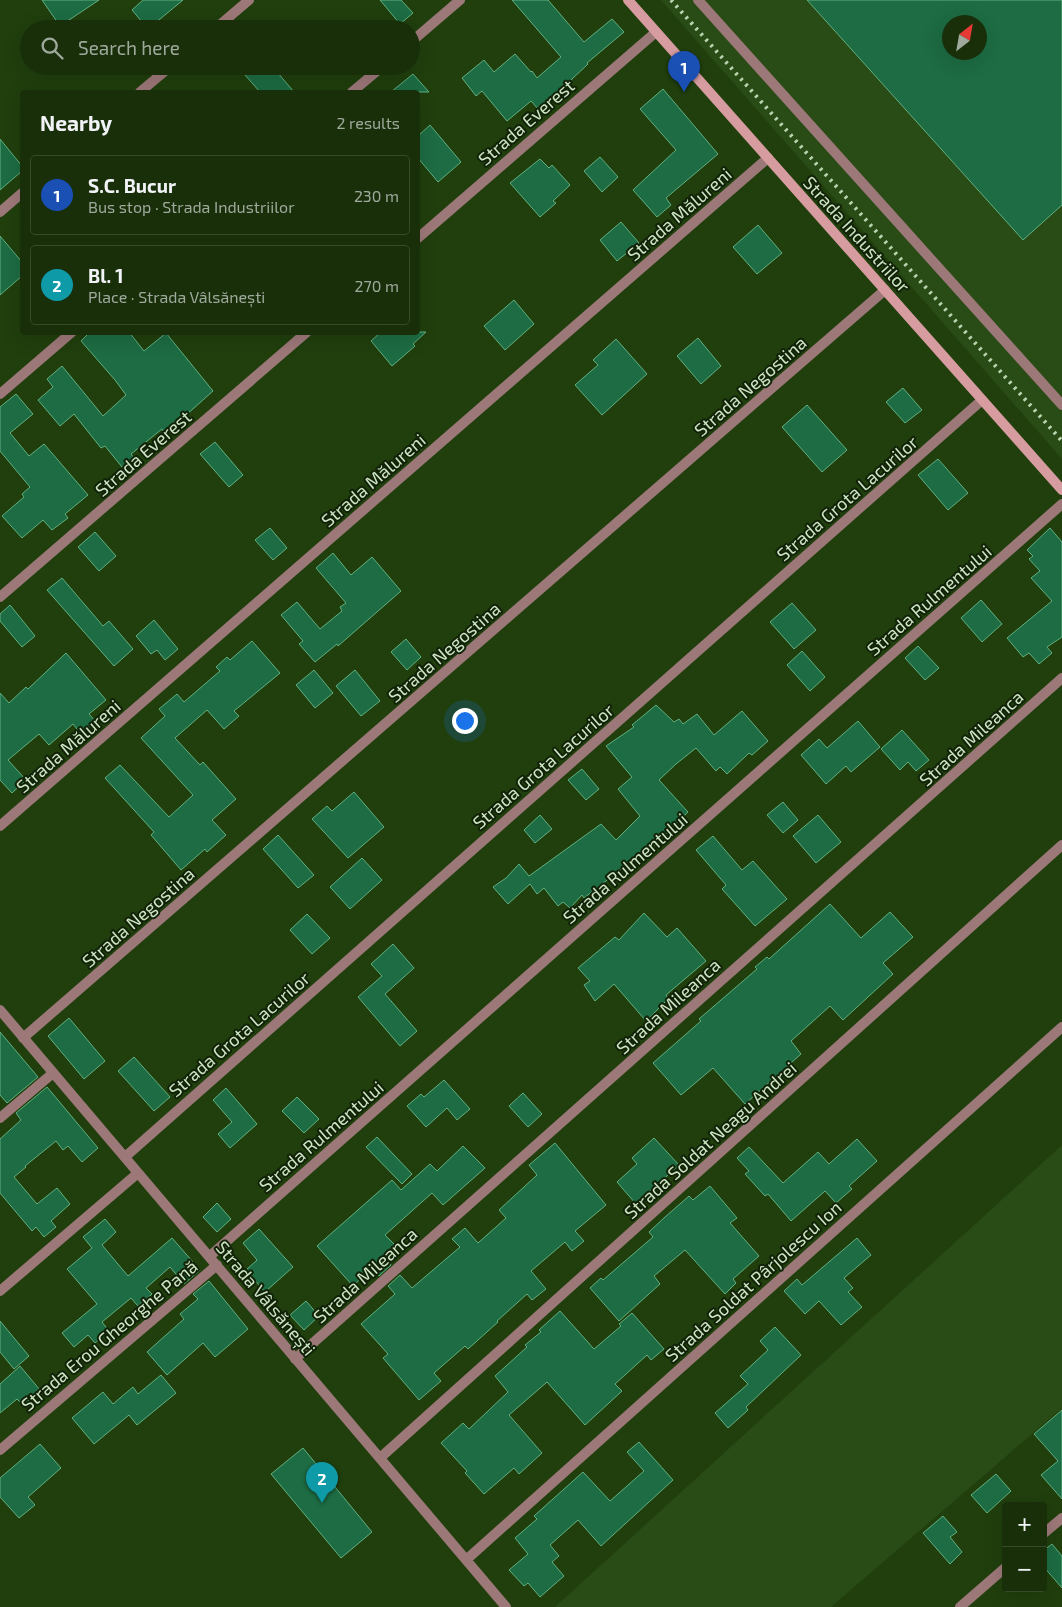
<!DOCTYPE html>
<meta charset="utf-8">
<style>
:root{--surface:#182f0a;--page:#213713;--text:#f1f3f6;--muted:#9fa99c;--line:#364a2b;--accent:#d6ab8b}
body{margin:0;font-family:"Exo 2",sans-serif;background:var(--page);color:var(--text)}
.controls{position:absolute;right:15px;bottom:15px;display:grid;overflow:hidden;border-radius:5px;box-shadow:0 5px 20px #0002}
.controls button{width:45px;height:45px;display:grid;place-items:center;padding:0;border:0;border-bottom:1px solid var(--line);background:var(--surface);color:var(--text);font:25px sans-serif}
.compass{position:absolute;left:942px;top:15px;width:45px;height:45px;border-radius:50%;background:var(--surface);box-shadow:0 5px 20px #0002;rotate:31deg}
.you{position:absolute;left:464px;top:720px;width:18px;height:18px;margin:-12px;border:4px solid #fff;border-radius:50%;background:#1a73e8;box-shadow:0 0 0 8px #1a73e833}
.badge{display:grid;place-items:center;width:32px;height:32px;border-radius:50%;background:var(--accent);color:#fff;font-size:16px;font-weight:700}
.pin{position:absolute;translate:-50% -41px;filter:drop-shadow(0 1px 2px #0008)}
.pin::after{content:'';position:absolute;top:26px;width:18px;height:15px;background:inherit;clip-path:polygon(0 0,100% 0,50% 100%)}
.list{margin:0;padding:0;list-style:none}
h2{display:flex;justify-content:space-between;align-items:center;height:65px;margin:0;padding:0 20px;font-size:21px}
h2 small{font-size:16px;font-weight:400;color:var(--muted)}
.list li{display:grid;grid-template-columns:32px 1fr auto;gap:15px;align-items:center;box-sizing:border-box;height:80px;margin:0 10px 10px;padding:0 10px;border:1px solid var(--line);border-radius:5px}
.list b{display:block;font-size:19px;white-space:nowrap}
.list p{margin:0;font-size:16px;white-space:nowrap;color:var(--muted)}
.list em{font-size:16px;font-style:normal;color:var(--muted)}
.icon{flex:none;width:28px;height:28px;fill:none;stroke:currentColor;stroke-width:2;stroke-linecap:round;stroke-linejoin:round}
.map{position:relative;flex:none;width:1062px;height:1607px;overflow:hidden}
.search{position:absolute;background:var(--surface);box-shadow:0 5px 20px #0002;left:20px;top:20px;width:400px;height:55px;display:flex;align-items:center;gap:12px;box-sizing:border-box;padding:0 18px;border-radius:28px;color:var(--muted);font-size:19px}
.panel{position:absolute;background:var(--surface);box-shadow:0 5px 20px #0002;left:20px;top:90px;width:400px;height:245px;border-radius:5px}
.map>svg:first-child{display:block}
</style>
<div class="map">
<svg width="1062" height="1607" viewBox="0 0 1062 1607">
<rect width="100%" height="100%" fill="#203f0d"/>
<path fill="#294b15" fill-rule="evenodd" d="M661,0H1062V459ZM950,22H980V52H950Z
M1062,1145V1408L831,1607H555Z"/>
<path fill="#1d6c43" stroke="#62b081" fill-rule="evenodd" d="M42,0H99L60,26Z
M143,0H183L148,29L132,10Z
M380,0H401L413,13L400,24Z
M512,0H548L584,42L612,19L624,32L587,63L588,64L539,110L531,101L507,121L482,91L476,96L462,78L484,60L494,72L515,54L531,72L532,71L537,78L561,57Z
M807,0H1062V205L1023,240ZM950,22H980V52H950Z
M237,66H272L294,92H260Z
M413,74L429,92H391Z
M663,89L718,154L666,198L671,205L657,217L633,190L676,150L640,109Z
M430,125L461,162L438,182L418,158V136Z
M0,139L22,166V171L0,190Z
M600,157L618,177L602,192L584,171Z
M540,159L549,168L552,165L570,185L553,201L556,203L540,217L510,183Z
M621,222L639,243L617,261L600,240Z
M758,225L782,253L757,274L733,247Z
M0,236L22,262V276L0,295Z
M514,300L534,324L505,350L484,326Z
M90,332H129L144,351L166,333L213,391L165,434L162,429L131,454L134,458L122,467L105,446L101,448L74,414L60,426L38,400L53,387L47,379L62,366L103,416L126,395L115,380L81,341Z
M381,332H426L413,344L415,346L392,366L371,341Z
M698,338L721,366L701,384L677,356Z
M616,339L647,374L602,415L575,385L598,365L593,360Z
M903,388L922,410L905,423L886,402Z
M16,394L33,414L10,433L29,456L44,444L88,495L65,514L68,518L52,530L43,520L22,538L2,516L24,497L22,494L30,487L0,451V407Z
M807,405L847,450L822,472L782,427Z
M215,442L243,475L229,487L200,454Z
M938,459L968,493L948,510L918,475Z
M270,528L287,548L273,560L255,540Z
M1050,528L1062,542V637L1047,647L1052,653L1039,664L1029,653L1023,657L1007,638L1052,601L1031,578L1040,571L1029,559L1033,556L1027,550Z
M95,532L116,556L99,571L78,547Z
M333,553L351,575L372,557L401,591L338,646L337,644L315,662L299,644L303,641L281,615L297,602L320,629L342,611L340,607L346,603L316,568Z
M62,578L103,626L109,621L133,649L114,666L47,590Z
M981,600L1002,624L982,642L961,618Z
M792,603L816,630L794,649L770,622Z
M10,605L35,636L22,647L0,621V614Z
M154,620L178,649L165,660L157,650L151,654L136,636Z
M406,639L421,657L407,670L391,652Z
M252,641L280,673L234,711L239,716L224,729L207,710L175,738L200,765L203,762L236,799L212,820L226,835L207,852L205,849L181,870L151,835L154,832L105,778L120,765L169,817L193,795L141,738L165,716L159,709L177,694L184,702L220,671L216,667L227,657L230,660Z
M918,646L939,668L925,680L905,658Z
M802,651L825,677L810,691L787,665Z
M66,653L106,700L89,714L96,722L81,734L73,724L49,745L39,734L8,760L26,780L12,793L0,780V693L9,703L26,687L28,689Z
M314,670L333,693L315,708L296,685Z
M355,670L380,701L361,716L336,686Z
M656,705L674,722L679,719L683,724L697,714L714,735L742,711L768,741L752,755L749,753L727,774L720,767L716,771L696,748L676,764L659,780L688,812L650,850L647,846L627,870L624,867L584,898L582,895L570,908L563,902L558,906L544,888L537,894L530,884L508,904L493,887L506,878L519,864L529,876L601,824L616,840L640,816L618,789L632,777L606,746L634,727L632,725Z
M858,721L880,747L851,772L846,766L826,784L801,755L819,739L827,748Z
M902,730L929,760L916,771L908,762L900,770L881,749Z
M582,769L599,789L586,800L568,780Z
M354,792L384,827L348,858L312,819L327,806L332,811Z
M783,802L798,820L783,833L767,815Z
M540,815L552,829L535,843L524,830Z
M818,815L841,842L816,863L793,836Z
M278,835L314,875L298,888L263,849Z
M713,836L742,870L753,861L787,899L755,926L722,889L726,885L696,850Z
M362,858L382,880L350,909L330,887Z
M830,904L861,938L890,912L913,937L883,963L893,974L843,1020L830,1006L791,1041L801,1054L745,1104L713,1068L681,1095L653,1063L701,1021L699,1019L757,969L755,967L767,957L769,959Z
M644,913L667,937L677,928L706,961L666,995L668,999L646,1021L614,984L595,1001L584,985L590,981L578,968L615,937L619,940Z
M307,914L330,938L312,954L290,930Z
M393,944L414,968L385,994L417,1031L400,1046L358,997L382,976L371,964Z
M69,1018L105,1061L84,1079L48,1036Z
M0,1032L38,1077L7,1103L0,1095Z
M134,1057L170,1097L154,1111L118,1071Z
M444,1080L470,1109L457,1120L447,1108L426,1127L407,1106L421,1094L424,1097Z
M47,1087L98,1148L82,1162L68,1146L63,1150L56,1141L25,1166L26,1167L14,1177L37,1204L57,1188L70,1204L51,1221L56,1227L44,1237L36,1227L32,1231L0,1193V1139L21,1120L16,1113Z
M226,1088L257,1124L230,1148L218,1134L232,1122L213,1100Z
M523,1093L542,1114L528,1127L509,1106Z
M297,1097L319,1119L304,1133L282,1111Z
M377,1137L412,1174L402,1184L366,1147Z
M654,1138L679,1165L636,1204L617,1182L637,1164L632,1158Z
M857,1139L877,1161L849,1186L852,1189L836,1203L825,1191L791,1221L768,1194L765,1196L745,1174L749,1171L737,1158L749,1147L783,1183L818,1152L829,1164Z
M555,1143L606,1205L575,1231L584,1241L572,1251L565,1242L531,1271L546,1289L532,1300L527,1294L497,1321L498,1322L468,1349L465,1346L434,1373L441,1381L419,1400L383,1358L388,1354L361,1324L395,1294L388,1286L400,1275L412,1288L460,1247L452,1239L465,1228L478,1243L506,1218L499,1210L537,1175L529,1165Z
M463,1146L485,1168L443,1205L432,1193L385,1235L397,1247L386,1259L391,1265L379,1276L372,1268L353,1286L317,1246L392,1180L401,1190L430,1164L437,1171Z
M710,1186L737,1218L730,1223L759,1256L733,1279L736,1283L725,1294L685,1250L654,1276L660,1284L619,1321L590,1288L601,1278L603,1280L653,1237L649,1232L665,1217L689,1196L693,1200Z
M217,1203L231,1219L217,1232L203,1217Z
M105,1219L116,1232L102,1245L128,1276L172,1238L200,1270L184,1284L170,1267L146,1288L152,1294L138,1306L131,1298L102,1322L109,1331L95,1343L88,1335L74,1347L62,1333L97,1304L67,1269L92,1248L83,1237Z
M259,1229L293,1267L265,1292L246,1270L257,1260L243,1243Z
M857,1238L871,1255L844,1278L853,1288L848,1292L862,1307L841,1325L819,1301L805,1314L784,1291L797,1279L802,1285Z
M209,1281L248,1329L215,1357L203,1343L167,1375L147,1352L184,1319L180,1314L198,1299L193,1294Z
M306,1301L319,1316L304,1330L290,1315Z
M560,1311L594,1349L621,1326L619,1324L632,1313L664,1349L651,1360L647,1355L615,1384L622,1391L585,1425L547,1382L509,1415L542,1453L519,1474L514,1468L484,1494L465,1473L467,1471L441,1443L463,1423L469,1429L508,1392L495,1376L527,1347L525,1345L541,1332L539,1330Z
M0,1321L29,1356L14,1369L0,1352Z
M775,1327L801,1355L746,1407L748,1410L728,1428L715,1413L748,1384L740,1376L768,1350L760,1341Z
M20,1366L40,1390L23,1405L17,1399L0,1413V1384Z
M161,1375L176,1393L137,1425L129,1415L94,1444L72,1418L103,1392L113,1404L133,1387L138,1394Z
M1062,1410V1499L1041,1475L1058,1461L1034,1434Z
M639,1442L673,1480L601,1546L578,1520L550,1545L559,1556L552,1562L564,1576L540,1597L528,1583L524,1586L509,1570L528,1554L515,1538L537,1519L534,1516L583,1472L610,1501L644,1471L627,1452Z
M40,1444L61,1468L28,1497L35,1505L19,1518L0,1497V1478Z
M303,1448L372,1532L341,1558L271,1474Z
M996,1474L1011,1491L987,1513L971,1495Z
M943,1516L957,1532L950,1537L962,1552L950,1564L923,1533Z
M1052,1544L1062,1556V1588L1043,1566V1551Z"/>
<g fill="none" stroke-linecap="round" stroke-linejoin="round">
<path stroke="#9d7879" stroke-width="10" d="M698,0L1062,405
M215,29L249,0
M411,42L460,0
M140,92L171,66
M352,92L383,66
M0,212L22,193
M418,238L656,32
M0,394L72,332
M0,597L307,332
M0,826L768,158
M0,1010L506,1607
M23,1038L885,290
M0,1118L53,1073
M125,1157L982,400
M210,1256L1062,504
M0,1291L138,1173
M295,1359L1062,678
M0,1450L217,1265
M380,1458L1062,845
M1043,1534L1062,1518
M466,1560L1062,1027
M960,1607L1006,1567"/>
<path stroke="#d79c9f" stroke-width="10" d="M628,0L1062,490"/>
<path stroke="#bad3af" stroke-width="4" stroke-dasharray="2.5 5" stroke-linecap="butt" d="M671,0L1062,441"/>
</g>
<g text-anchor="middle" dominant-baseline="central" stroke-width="4" stroke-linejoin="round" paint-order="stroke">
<g font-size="18" fill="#cee6c4" stroke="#112208">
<text transform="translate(526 122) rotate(-41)">Strada Everest</text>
<text transform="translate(679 214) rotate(-41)">Strada Mălureni</text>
<text transform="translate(857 234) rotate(48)">Strada Industriilor</text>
<text transform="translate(750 386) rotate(-41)">Strada Negostina</text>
<text transform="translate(143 453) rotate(-41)">Strada Everest</text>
<text transform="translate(373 480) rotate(-41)">Strada Mălureni</text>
<text transform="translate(847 498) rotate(-41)">Strada Grota Lacurilor</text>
<text transform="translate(929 600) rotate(-41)">Strada Rulmentului</text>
<text transform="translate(444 652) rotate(-41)">Strada Negostina</text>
<text transform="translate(971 738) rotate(-42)">Strada Mileanca</text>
<text transform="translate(68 746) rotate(-41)">Strada Mălureni</text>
<text transform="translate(543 766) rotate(-41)">Strada Grota Lacurilor</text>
<text transform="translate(625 868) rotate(-41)">Strada Rulmentului</text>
<text transform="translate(138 917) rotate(-41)">Strada Negostina</text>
<text transform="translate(668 1006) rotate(-42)">Strada Mileanca</text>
<text transform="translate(239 1034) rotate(-41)">Strada Grota Lacurilor</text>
<text transform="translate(321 1136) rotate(-41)">Strada Rulmentului</text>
<text transform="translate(710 1140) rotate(-42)">Strada Soldat Neagu Andrei</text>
<text transform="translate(365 1275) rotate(-42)">Strada Mileanca</text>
<text transform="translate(753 1281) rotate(-42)">Strada Soldat Pârjolescu Ion</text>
<text transform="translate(266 1298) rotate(50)">Strada Vâlsănești</text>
<text transform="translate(109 1335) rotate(-40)">Strada Erou Gheorghe Pană</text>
</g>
</g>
</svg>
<div class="controls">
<button>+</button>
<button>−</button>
</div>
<svg class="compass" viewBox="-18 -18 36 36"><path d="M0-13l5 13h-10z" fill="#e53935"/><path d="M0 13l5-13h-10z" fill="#9fa99c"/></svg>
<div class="you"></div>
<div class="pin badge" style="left:684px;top:92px;background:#1a4fb4">1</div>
<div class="pin badge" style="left:322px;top:1503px;background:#0f9aa8">2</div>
<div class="search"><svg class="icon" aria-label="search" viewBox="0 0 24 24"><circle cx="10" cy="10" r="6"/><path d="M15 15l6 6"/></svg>Search here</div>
<section class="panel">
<h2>Nearby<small>2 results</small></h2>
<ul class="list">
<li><span class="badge" style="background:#1a4fb4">1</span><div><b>S.C. Bucur</b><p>Bus stop · Strada Industriilor</p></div><em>230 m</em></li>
<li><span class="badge" style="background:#0f9aa8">2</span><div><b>Bl. 1</b><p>Place · Strada Vâlsănești</p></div><em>270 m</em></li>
</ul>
</section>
</div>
